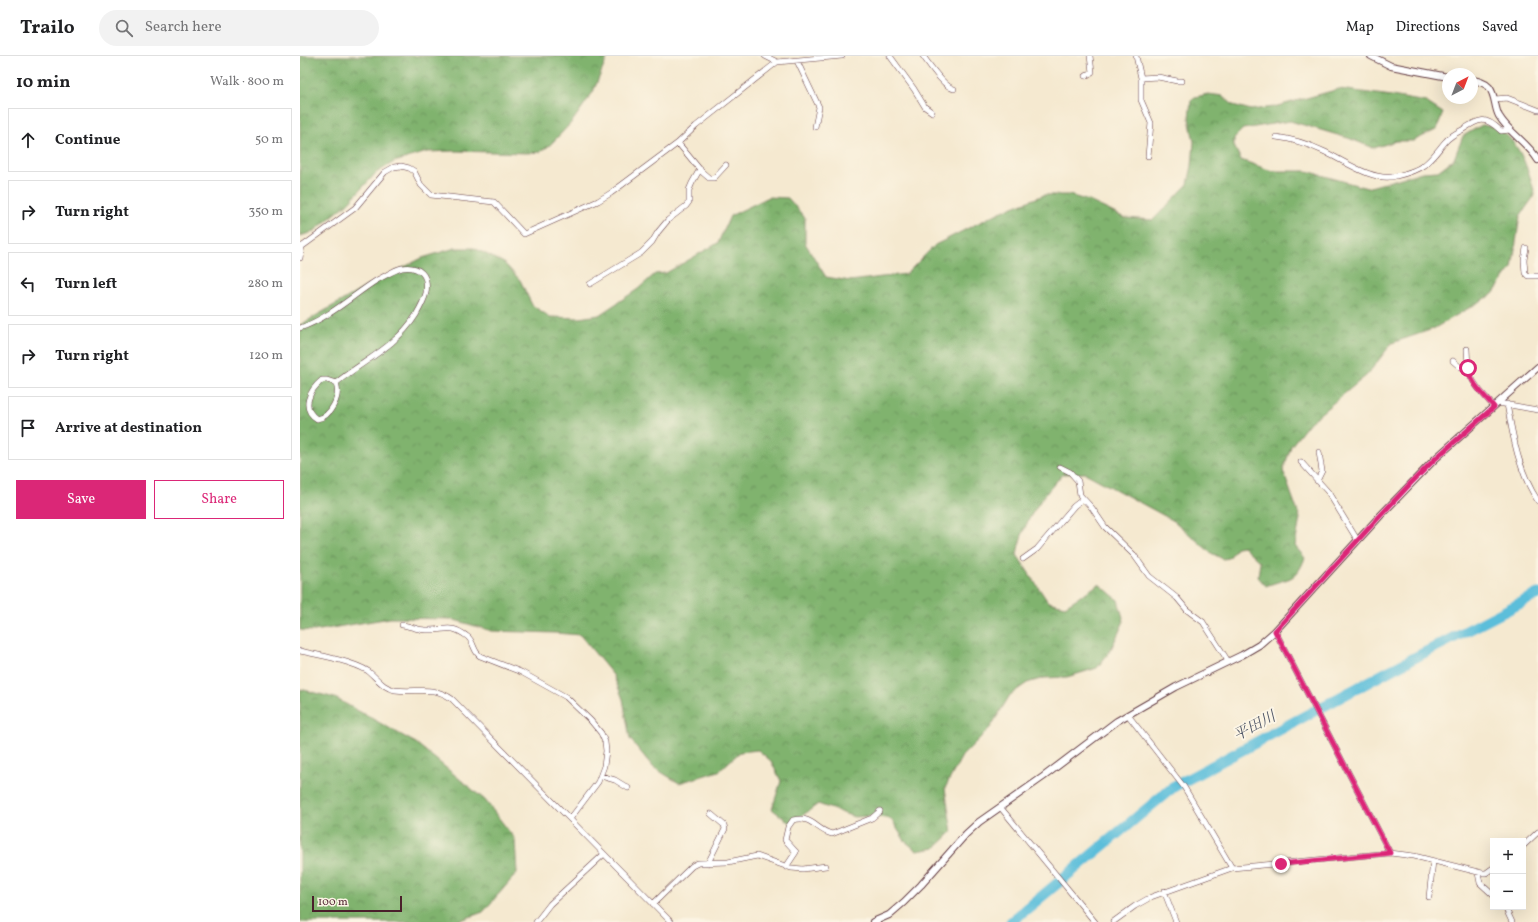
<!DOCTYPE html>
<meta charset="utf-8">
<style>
:root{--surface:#fff;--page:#f2f2f2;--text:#202124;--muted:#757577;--line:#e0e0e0;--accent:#db2777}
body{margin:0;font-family:Vollkorn,"Noto Serif JP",serif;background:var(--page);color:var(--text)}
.controls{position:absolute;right:12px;bottom:12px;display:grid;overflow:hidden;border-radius:0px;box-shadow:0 4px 16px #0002}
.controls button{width:36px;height:36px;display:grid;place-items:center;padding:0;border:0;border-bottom:1px solid var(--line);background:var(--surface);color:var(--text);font:20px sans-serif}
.compass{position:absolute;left:1142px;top:12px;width:36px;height:36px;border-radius:50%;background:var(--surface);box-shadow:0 4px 16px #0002;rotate:42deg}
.scale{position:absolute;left:12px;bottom:10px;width:90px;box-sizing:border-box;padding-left:4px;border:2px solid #4a1f2b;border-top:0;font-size:11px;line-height:14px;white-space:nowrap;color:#4a1f2b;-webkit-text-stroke:3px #fcf5e5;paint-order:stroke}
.stop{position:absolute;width:12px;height:12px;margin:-9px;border:3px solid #db2777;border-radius:50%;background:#fff}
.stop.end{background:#db2777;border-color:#fff;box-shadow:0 1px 4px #0008}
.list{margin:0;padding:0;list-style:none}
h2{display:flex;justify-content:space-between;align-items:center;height:52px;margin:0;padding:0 16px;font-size:17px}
h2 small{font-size:13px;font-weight:400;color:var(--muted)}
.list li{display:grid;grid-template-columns:26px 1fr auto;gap:12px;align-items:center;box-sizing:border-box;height:64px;margin:0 8px 8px;padding:0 8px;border:1px solid var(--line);border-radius:0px}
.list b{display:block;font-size:15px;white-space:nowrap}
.list em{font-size:13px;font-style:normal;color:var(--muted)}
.actions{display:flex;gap:8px;padding:12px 16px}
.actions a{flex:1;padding:9px 0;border:1px solid var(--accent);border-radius:0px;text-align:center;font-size:14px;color:var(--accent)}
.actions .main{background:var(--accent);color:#fff}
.icon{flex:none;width:22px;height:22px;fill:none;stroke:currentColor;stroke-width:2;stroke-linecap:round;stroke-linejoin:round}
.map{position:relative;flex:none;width:1238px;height:866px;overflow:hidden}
header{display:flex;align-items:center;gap:24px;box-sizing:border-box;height:56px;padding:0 20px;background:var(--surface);border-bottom:1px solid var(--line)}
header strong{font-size:19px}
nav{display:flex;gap:22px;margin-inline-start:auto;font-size:14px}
.search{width:280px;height:36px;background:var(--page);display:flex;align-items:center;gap:10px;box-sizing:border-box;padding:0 14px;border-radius:22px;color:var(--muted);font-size:15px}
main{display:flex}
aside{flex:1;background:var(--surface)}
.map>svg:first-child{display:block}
</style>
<header>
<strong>Trailo</strong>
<div class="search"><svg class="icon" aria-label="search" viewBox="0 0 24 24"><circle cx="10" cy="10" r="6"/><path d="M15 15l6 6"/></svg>Search here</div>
<nav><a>Map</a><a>Directions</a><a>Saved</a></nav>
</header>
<main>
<aside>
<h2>10 min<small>Walk · 800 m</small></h2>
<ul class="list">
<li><svg class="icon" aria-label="ahead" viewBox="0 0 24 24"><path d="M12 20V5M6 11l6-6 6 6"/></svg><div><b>Continue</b></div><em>50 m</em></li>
<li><svg class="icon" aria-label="right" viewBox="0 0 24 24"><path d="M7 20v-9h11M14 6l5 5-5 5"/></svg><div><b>Turn right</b></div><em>350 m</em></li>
<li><svg class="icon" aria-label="left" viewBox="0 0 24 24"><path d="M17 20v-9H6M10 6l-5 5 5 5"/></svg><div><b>Turn left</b></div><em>280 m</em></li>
<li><svg class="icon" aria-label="right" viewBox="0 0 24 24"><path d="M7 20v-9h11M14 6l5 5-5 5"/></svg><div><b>Turn right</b></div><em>120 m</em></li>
<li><svg class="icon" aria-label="arrive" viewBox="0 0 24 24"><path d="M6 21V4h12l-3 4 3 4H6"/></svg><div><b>Arrive at destination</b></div></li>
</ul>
<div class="actions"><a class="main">Save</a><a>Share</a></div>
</aside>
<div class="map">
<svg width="1238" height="866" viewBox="0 0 1238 866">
<defs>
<pattern id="forest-crowns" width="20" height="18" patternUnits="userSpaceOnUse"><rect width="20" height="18" fill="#80b36e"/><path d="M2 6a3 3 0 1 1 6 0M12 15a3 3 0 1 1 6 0" fill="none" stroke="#6b915b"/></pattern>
</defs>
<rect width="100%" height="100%" fill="#fcf5e5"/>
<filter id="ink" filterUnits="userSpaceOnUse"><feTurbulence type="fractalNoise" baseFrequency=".025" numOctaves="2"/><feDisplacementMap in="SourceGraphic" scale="8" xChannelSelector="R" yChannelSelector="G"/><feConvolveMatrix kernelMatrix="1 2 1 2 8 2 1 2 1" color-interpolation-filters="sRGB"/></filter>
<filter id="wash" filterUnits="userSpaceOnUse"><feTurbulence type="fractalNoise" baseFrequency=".012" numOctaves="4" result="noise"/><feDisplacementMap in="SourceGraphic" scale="16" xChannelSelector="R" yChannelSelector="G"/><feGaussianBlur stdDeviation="0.9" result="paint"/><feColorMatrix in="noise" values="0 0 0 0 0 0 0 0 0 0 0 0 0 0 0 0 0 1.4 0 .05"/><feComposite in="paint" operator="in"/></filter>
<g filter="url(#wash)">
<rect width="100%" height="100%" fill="#f5e9d0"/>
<path fill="url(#forest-crowns)" stroke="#65694c" d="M0,0H308L293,36L272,66L250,89L240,96L227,97L155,95L127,96L94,106L76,117L47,148L13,176L0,180Z
M1039,33L1092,40L1126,46L1143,57L1136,74L1113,85H1096L1074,92L1048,82L990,65L943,73L934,82V90L941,104L972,115H1007L1067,132L1122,116L1138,115L1154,103L1163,80L1182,69C1186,70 1193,70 1197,72C1220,85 1229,115 1235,139L1220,160L1212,212L1193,238L1133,273L1092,287L1067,319L1010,366L991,390L983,415L1000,462L995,490L1005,502C995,527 989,521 966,530L958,521L960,506L943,490L937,491L929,502L923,503L911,497L874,465L785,417L763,418C741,442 722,466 717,499L748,546L765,550L799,528L818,544L824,565L810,595L797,612L767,621L744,622L727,627L710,639L690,672L662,700L645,732L652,776L635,792L617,795L605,785L591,763L573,760L554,761L518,748L491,768L472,753L481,725L471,705L458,694L440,696L419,715L379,727L353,711L330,683L323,643L313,619L280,579L255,577L192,575L151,563L90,562L14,575L0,574V269L69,229L122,202L155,192H174L204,207L220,224L232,249L250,261L279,262L299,259L338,233L355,218L366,217L418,187L430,160L469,141L488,142L505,162V187L526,221L550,225L606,218L635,189L700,156L744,139H769L789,145L825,162L853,164L888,128L892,110L894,86L889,62L891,44L895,41L908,38L923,40L933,49L951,54L974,51Z
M0,633L35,642L116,687L185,744L215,783L217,817L183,856L156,866H0Z"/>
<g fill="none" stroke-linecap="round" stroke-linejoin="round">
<path stroke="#5cbeda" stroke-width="11" d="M711,866L866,737L875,730L1089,615L1238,538"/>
</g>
</g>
<g filter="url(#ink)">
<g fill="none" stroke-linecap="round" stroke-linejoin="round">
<g stroke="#643d44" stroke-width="6">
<path id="minor" d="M465,0L477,6L542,0
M590,0L614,33L625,51L632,56
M623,0C629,8 644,31 654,33
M836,0L841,22V44L851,67L848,100
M497,5L519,51L515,71
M786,20L792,16L790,0
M841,22L858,21L877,25H882
M1195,43L1207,42L1238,54
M976,81C993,83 1008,88 1023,95C1043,104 1074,127 1096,120C1105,118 1117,114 1124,109C1133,102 1138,94 1145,86C1149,81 1156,77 1162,74C1180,62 1185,60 1201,75L1210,74
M378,87L402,116L409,122H414L426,109
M0,192L55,152L85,116L94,111L101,110L109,112L114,115L121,129L131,139L194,146L224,178L298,145L311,137L378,87L396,70L477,6
M1226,192L1224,204L1225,217L1228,220H1238
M0,202L2,190
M290,228L341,197L352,186L358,176L368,164L386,150L389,146V134L392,127L400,113
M0,272C29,262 52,240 77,224C85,220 94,214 102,212C109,211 116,211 122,217C127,222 127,230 126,237C124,245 120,252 116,259C96,291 64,304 36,327
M1167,293C1168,326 1174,327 1194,351
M1153,305L1160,311L1168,312
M22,324H27L36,327C41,340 31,361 17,363C0,352 10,334 22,324Z
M1198,347L1238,354
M1207,348C1213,381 1219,417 1238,445
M1001,406L1028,436L1058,485
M760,411L770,416L778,425L780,439L792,452L805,471L834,499L849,520L877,542L887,554L903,566L928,605
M1017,425L1022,415L1019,396
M723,503L737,493L774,450L783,443
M102,569C110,570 118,574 126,574C146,575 150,567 168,581C174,586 173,595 180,600L221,616L266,641L291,665L301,677L305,686L306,695L304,710L298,726L270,763
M975,575L1090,797
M0,595C19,599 52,605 68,615C77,622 83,632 95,634C116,637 133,629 152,643L371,866
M828,659L884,731L932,812
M301,720L315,724L328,732
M701,752L795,866
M1223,790L1238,776
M408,807L425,773L424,769L411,758
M486,811L496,796L485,784L488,771L493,764C513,759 515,774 532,778L572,762L580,755
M1178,817L1180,827L1193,839
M864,835L876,866
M1129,841L1133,805
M353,848L392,810L398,807L428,806L457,800L491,812L503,813L526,810
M1205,851L1212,866
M236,866L250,848L304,798
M813,866L835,850L851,841L932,812L1090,797L1114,800L1182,817H1186L1193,812"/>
</g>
<g stroke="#643d44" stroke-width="8">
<path id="tertiary" d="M1071,0L1091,10L1148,21
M1172,24C1178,25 1184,26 1189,31C1196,40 1194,51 1199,60C1209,77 1228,87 1238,104
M573,866L589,859L604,846L621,829L666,778L679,766L743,721L817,665L876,631L942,599L959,589L975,575L1080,460L1135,403L1238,311"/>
</g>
<use href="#minor" stroke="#fff" stroke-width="5"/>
<use href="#tertiary" stroke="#fff" stroke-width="6"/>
</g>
</g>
<g fill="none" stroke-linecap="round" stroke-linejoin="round" filter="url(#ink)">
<path stroke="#db2777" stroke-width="5" d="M981,808L1090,797L975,575L1080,460L1111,427L1135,403L1194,351C1184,339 1171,328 1168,312"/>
</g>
<g text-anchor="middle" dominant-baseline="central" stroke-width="4" stroke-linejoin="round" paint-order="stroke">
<g font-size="15" font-style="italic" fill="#505768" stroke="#fcf5e5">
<text transform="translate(955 671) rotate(-28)">平田川</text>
</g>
</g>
</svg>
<div class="controls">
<button>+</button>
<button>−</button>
</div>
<svg class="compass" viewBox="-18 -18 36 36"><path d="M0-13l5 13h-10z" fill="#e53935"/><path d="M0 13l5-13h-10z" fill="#757577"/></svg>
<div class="scale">100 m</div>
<div class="stop" style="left:1168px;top:312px"></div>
<div class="stop end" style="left:981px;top:808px"></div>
</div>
</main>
